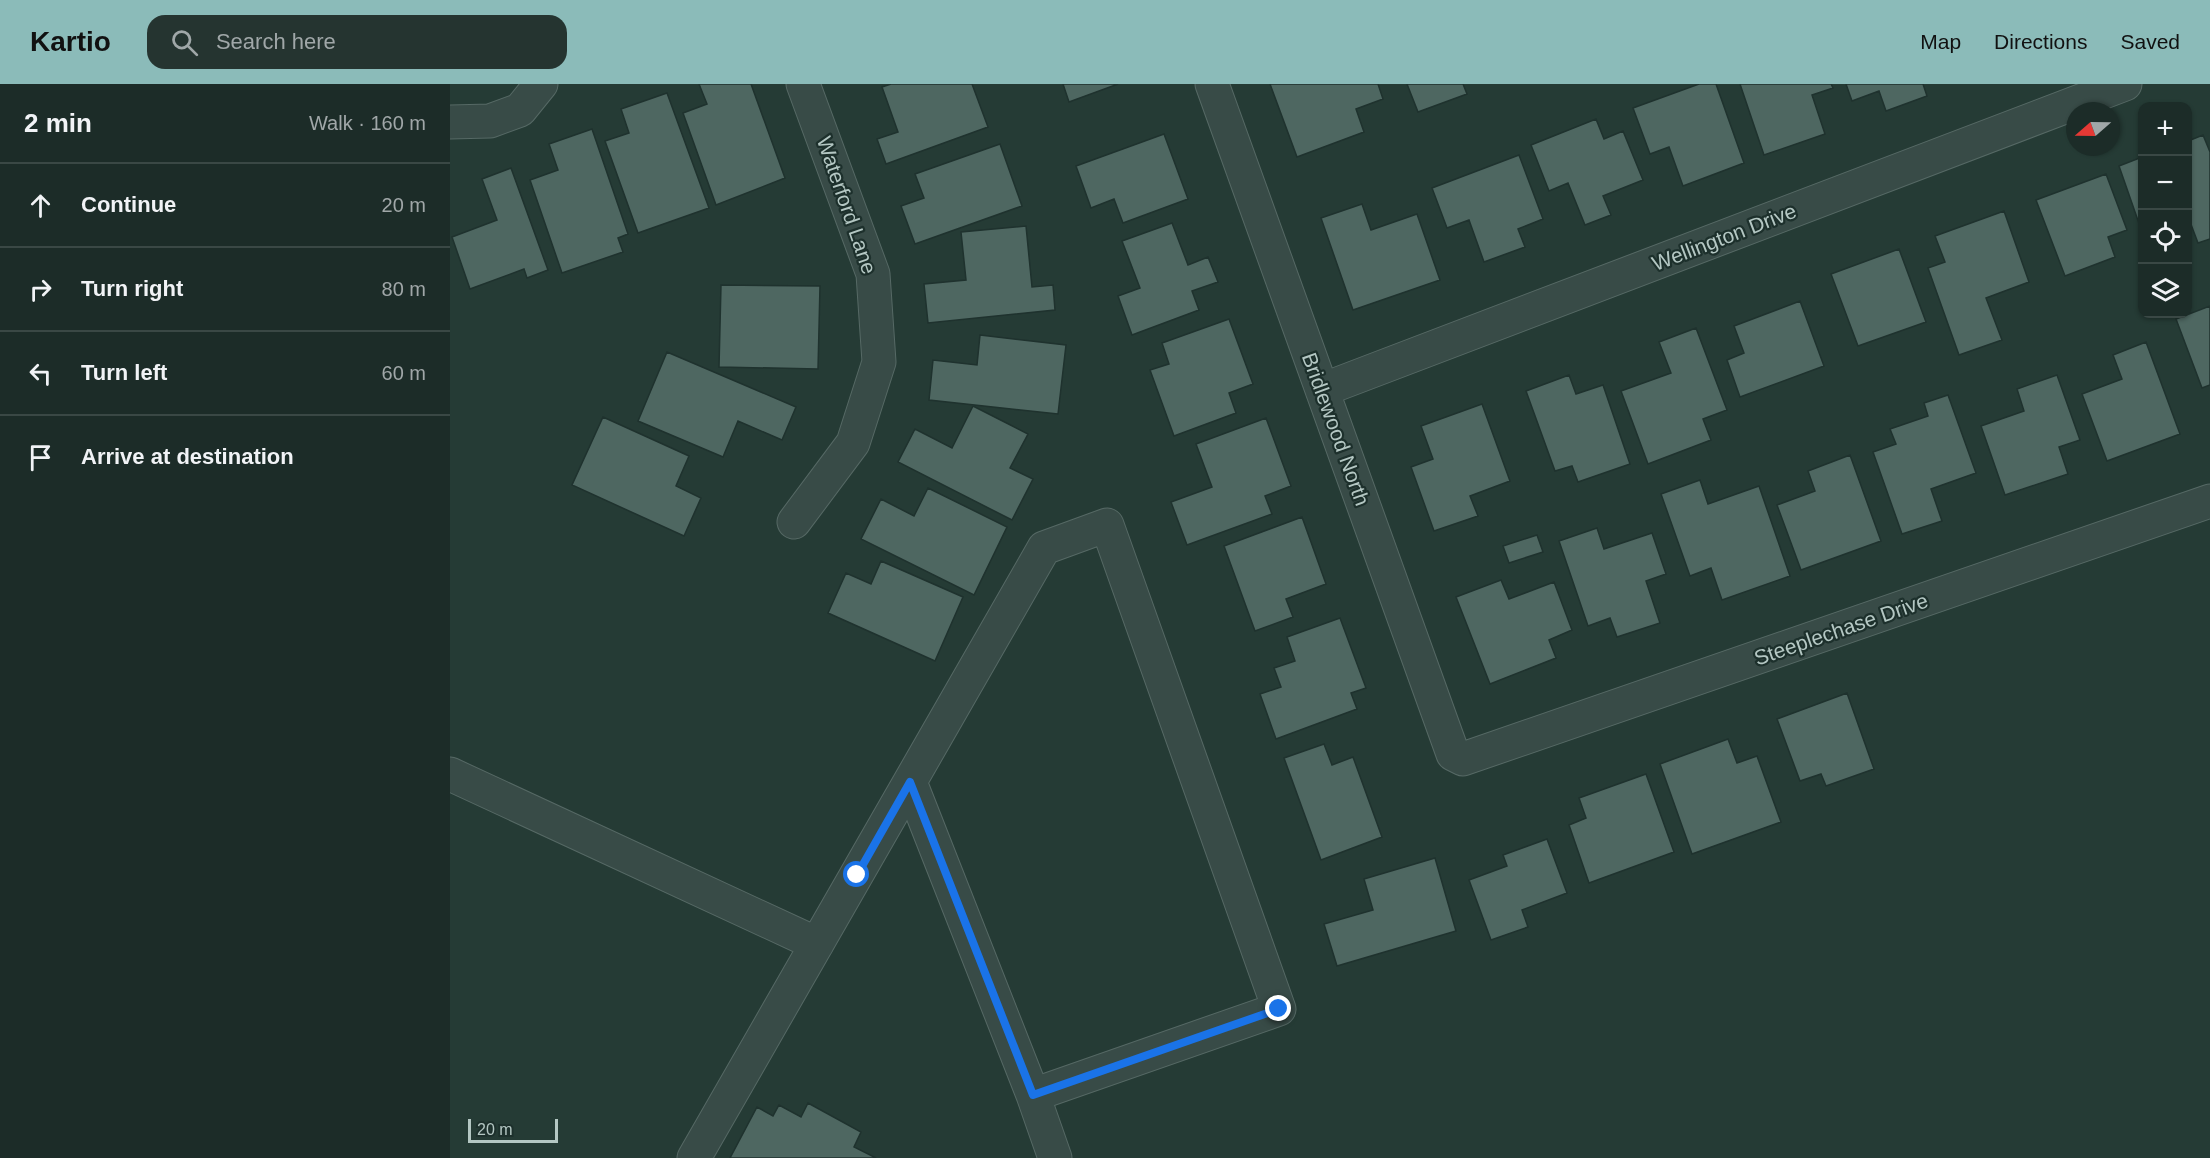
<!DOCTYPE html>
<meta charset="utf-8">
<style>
:root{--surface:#1c2c28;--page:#253430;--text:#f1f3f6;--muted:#a0a7a8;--line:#3a4845;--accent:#8bbbb9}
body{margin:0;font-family:Helvetica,sans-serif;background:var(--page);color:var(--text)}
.controls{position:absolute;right:18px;top:18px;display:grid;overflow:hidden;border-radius:12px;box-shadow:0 2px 4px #0004}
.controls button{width:54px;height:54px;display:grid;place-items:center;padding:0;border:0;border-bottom:2px solid var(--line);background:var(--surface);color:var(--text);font:30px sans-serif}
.compass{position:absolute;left:1616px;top:18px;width:54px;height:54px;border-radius:50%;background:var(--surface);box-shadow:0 2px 4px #0004;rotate:250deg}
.scale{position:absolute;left:18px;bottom:15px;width:90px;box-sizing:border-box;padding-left:6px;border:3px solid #b4c7c3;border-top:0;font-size:16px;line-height:21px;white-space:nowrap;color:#b4c7c3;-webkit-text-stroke:4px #1d302c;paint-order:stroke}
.stop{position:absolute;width:18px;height:18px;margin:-14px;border:4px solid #1a73e8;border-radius:50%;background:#fff}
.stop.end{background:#1a73e8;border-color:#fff;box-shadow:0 2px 6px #0008}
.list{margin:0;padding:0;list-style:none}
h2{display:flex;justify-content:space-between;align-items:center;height:78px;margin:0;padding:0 24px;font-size:26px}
h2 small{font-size:20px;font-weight:400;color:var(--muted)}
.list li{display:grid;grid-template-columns:39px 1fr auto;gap:18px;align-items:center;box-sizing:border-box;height:84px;padding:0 24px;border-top:2px solid var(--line)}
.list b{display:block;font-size:22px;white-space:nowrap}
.list em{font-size:20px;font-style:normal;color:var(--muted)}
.icon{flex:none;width:33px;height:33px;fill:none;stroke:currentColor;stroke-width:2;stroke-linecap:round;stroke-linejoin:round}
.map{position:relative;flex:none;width:1760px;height:1074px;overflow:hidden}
header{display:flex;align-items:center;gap:36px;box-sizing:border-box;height:84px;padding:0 30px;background:var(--accent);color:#111}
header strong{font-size:28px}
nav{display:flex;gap:33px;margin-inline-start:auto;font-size:21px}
.search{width:420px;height:54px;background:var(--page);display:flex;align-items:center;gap:15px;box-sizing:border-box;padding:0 21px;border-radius:18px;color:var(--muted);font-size:22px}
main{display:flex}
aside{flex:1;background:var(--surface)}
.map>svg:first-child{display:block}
</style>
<header>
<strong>Kartio</strong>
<div class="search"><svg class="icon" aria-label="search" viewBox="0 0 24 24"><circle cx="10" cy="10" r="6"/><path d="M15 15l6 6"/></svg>Search here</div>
<nav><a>Map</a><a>Directions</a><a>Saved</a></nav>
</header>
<main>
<aside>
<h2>2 min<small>Walk · 160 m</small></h2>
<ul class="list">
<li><svg class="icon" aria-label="ahead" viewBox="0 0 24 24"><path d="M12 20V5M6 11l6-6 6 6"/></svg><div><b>Continue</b></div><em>20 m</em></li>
<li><svg class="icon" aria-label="right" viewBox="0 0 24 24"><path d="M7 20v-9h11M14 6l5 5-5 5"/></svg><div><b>Turn right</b></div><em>80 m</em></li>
<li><svg class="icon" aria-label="left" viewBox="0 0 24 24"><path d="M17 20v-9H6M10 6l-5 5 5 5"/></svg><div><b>Turn left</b></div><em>60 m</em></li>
<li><svg class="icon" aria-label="arrive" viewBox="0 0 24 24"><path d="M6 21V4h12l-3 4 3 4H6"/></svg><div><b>Arrive at destination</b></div></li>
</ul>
</aside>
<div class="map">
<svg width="1760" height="1074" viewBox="0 0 1760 1074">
<rect width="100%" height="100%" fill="#253b35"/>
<path fill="#4e6761" stroke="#1f322e" stroke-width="1.5" d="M249,0H301L335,94L266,121L233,29L257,20Z
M441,0H522L538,43L436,80L427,55L448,48L432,3Z
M613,0H668L619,18Z
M820,0H928L933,15L906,25L914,48L847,73Z
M957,0H1013L1017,10L968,28Z
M1249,0H1266L1294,79L1233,102L1219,63L1200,70L1183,24Z
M1290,0H1381L1383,4L1362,11L1375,50L1314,71Z
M1396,0H1473L1477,12L1436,27L1429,7L1402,17Z
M217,9L259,124L188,149L155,57L179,49L171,25Z
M1146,35L1154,55L1173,47L1193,96L1153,112L1161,131L1135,141L1118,99L1099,107L1081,61Z
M142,45L178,150L168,154L173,168L112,189L80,96L108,86L99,60Z
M714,50L738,115L673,139L664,115L641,124L626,82Z
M1753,51L1760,68V155L1748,159L1739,135L1738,136V57Z
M550,60L572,122L465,160L451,122L474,114L465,90Z
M1069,71L1093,135L1068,145L1075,163L1034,178L1019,136L997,144L982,104Z
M1692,73V148L1669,82Z
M61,84L98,186L77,194L74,185L20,205L2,153L47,136L32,95Z
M1656,90L1677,146L1658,153L1665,173L1615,192L1586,116Z
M912,120L921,146L967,130L990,196L903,226L871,134Z
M1554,127L1579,198L1536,214L1552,256L1509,271L1478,184L1495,178L1485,152Z
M722,139L738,181L758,173L768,198L742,207L749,226L682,251L668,212L690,204L672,157Z
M576,142L582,203L603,201L605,226L478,239L474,200L516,196L511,148Z
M1449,165L1476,238L1408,262L1381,190Z
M271,201L370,202L368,285L269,283Z
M1350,217L1374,282L1290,313L1277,276L1294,269L1284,242Z
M1760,222V301L1752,304L1726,235Z
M779,235L803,300L779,309L786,329L724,352L700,286L719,280L712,259Z
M1246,244L1277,326L1253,335L1261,356L1198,380L1171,307L1221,289L1209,258Z
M530,251L616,261L608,330L479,316L483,276L527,281Z
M1696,258L1730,350L1657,377L1632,310L1672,295L1663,271Z
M217,268L346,323L332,356L288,337L273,373L188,337Z
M1119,291L1126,310L1153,301L1180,380L1128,398L1122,382L1105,387L1076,307Z
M1607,291L1630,356L1609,363L1618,390L1555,411L1531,342L1574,327L1567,305Z
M1498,311L1526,389L1481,405L1492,437L1452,450L1423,368L1446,360L1440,345L1478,332L1474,319Z
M1032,320L1060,397L1020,412L1028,432L984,447L961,383L983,375L971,342Z
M523,322L578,350L560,384L583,395L562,436L448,378L465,345L502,364Z
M153,333L239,372L226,402L251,414L234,452L122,401Z
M816,334L841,402L815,412L822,430L737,461L721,418L762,403L746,360Z
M1400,371L1431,457L1351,486L1327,421L1365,407L1358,387Z
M1250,396L1258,420L1309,402L1340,492L1272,516L1261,484L1240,492L1211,410Z
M478,404L557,443L524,511L411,455L431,415L464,432Z
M852,433L876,500L836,515L843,533L805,547L774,462Z
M1147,444L1154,465L1202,449L1216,490L1196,497L1210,539L1167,553L1160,534L1138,542L1109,457Z
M1087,451L1093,468L1059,479L1053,462Z
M431,477L513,513L485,577L378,529L396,489L421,500Z
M1051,496L1059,515L1104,498L1122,546L1099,556L1106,574L1040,600L1006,513Z
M890,534L916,604L901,609L907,625L826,655L810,610L831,603L824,584L845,577L837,553Z
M1397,609L1424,685L1376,702L1371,690L1350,697L1327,635Z
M1278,655L1287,679L1307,672L1331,738L1242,770L1210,680Z
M874,660L882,681L903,673L932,753L871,776L834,674Z
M1196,690L1224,768L1139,799L1119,741L1136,734L1129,714Z
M1097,755L1117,809L1072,826L1078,843L1041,856L1019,796L1057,782L1053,771Z
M985,774L1006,847L887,882L874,840L923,826L914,795Z
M358,1019L411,1048L404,1063L426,1074H280L307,1023L323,1032L329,1021L351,1033Z"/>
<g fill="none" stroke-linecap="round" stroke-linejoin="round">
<g stroke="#566965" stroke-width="35">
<path id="minor" d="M762,0L1003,670L1013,675L1760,417
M0,38L40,37L70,26L91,0
M872,306L1675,0
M344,438L403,359L429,278L423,190L353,0
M0,690L367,860
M460,698L583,1011L605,1074
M244,1074L594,464L657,441L829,925L583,1011"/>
</g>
<use href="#minor" stroke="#384b47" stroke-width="33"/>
</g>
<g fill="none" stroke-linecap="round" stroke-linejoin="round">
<path stroke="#1a73e8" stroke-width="8" d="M407,791L460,698L583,1011L829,925"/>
</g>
<g text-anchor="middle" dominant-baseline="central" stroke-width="4.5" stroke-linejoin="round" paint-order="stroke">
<g font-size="21" fill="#b4c7c3" stroke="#1d302c">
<text transform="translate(397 121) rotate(71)">Waterford Lane</text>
<text transform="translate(1274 153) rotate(-21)">Wellington Drive</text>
<text transform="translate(886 345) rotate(70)">Bridlewood North</text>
<text transform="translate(1391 545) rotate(-19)">Steeplechase Drive</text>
</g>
</g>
</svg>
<div class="controls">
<button>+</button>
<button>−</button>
<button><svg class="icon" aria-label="locate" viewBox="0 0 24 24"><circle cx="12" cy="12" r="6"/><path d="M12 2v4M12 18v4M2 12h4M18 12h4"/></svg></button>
<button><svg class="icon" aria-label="layers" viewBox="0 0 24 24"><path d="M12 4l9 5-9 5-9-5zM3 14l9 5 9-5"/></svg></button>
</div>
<svg class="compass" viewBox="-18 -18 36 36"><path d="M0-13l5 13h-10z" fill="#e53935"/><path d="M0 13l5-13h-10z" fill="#a0a7a8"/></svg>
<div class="scale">20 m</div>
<div class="stop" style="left:407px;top:791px"></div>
<div class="stop end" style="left:829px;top:925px"></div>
</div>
</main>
